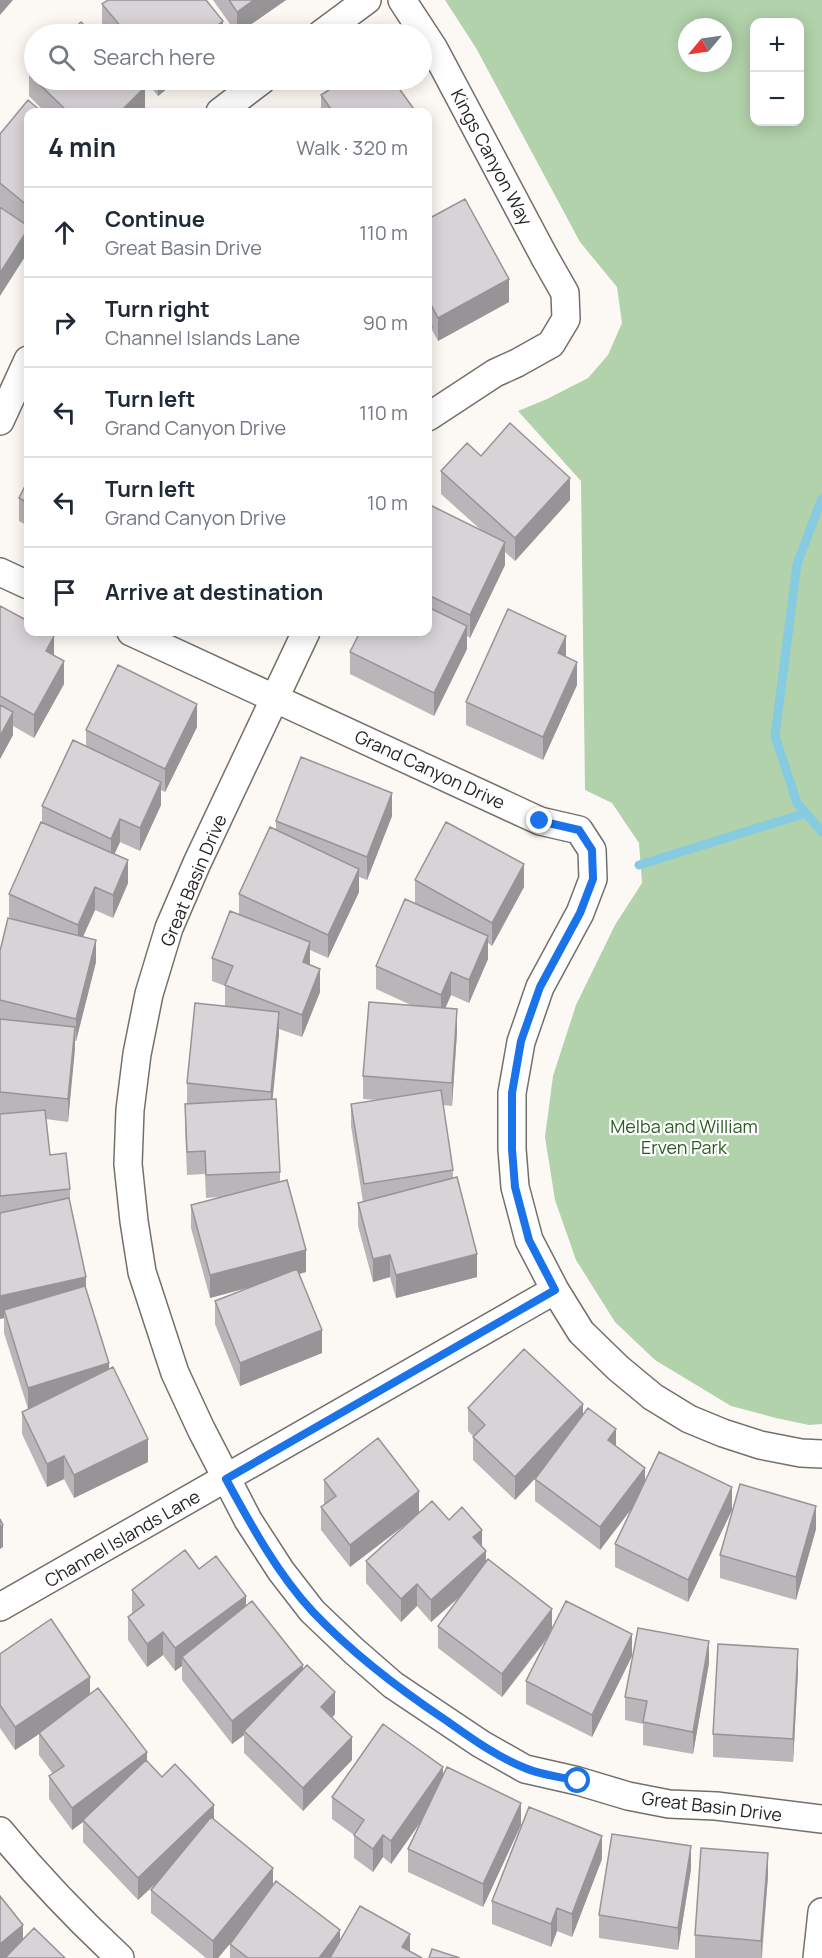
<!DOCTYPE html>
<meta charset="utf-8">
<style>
:root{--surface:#fff;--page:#f6f6f7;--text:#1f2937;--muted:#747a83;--line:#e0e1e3}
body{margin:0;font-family:Manrope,sans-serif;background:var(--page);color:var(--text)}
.controls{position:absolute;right:18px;top:18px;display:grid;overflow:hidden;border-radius:12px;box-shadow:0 3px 15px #0003}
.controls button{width:54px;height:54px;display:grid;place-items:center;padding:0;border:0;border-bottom:2px solid var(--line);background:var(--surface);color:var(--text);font:30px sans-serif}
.compass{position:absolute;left:678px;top:18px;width:54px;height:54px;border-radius:50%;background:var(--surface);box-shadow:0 3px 15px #0003;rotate:241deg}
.stop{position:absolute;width:18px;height:18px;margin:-14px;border:4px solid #1a73e8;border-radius:50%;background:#fff}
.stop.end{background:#1a73e8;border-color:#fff;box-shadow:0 2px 6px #0008}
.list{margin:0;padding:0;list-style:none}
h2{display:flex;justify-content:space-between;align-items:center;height:78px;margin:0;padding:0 24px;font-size:26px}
h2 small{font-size:20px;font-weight:400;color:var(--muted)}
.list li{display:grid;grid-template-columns:39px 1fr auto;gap:18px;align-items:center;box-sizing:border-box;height:90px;padding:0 24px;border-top:2px solid var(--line)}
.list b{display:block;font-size:22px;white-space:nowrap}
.list p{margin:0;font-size:20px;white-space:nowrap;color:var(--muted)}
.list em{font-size:20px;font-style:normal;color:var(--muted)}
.icon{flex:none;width:33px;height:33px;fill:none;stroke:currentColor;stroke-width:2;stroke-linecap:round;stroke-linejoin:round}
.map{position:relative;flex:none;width:822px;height:1958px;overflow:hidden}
.search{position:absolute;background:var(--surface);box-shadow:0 3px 15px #0003;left:24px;top:24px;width:408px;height:66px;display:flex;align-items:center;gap:15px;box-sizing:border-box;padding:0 21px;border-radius:33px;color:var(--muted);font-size:22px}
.panel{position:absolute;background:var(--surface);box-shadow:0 3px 15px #0003;left:24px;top:108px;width:408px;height:528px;border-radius:12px}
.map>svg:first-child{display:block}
</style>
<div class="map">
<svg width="822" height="1958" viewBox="0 0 822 1958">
<rect width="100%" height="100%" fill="#fcf9f5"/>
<path fill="#b1d2ab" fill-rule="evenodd" d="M445,0H822V1424L809,1425L776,1418L731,1406L655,1360L615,1322L576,1260L555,1200L545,1137L553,1076L576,1005L615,925L642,883L639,843L612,803L585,790L581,481L518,411L547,399L588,378L608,355L622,323L617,287L580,242L476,48ZM754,22H800V122H754ZM687,27H723V63H687Z"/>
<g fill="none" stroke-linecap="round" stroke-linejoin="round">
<path stroke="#87cbe1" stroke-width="9" d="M822,498L797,564L775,736L797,803L822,832
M639,865L806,813"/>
<g stroke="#73706c" stroke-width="30">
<path id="minor" d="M402,0L434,49L544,256L565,293L566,319L551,344L517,363L495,373L428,417
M321,34L367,0
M220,112L262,80
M0,421L28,360
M0,572L28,585
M131,632L540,821L579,830L592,850L593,879L580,913L540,987L521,1042L512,1093V1149L515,1187L529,1240L555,1290L581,1332L618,1368L653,1397L689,1419L723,1433L760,1445L801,1453L822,1454
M306,632L197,863L169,928L149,994L137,1054L130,1110L128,1164L134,1221L142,1272L175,1373L201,1429L248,1520L281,1571L312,1611L354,1651L393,1685L481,1744L525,1769L578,1781L628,1796L669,1804L716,1806L822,1819
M0,1607L555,1290
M0,1831C37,1876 77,1918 120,1958
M817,1958L822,1912"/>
</g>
<use href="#minor" stroke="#fff" stroke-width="27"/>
</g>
<path fill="#b9b5b9" d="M213,0H286L237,34Z
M102,4L223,34H108L102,27Z
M34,68V80H137L145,110L143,112H45L29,96V73Z
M145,80H178L158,96Z
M321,95L416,112H321Z
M28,112V252L9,213L0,206V134Z
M428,219L509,302L438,341L432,330V350L428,353Z
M481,456L570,500L515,561L505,552V565L470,638L467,636V649L434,716L350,674V652L428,632V504L481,530L441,494V471Z
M28,480V526L19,521V498Z
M0,606L54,656L64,684L34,738L13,726V735L0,759Z
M577,685L543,760L466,725V702Z
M197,727L165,792L161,790V805L140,851L120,842L114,854L128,883L113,918L95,910L83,936L96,962L76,1041H75L68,1122L46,1119L50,1155L70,1189V1202L86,1290L109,1369L148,1462L74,1498L64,1479L47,1487L22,1434V1412L28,1409L4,1333V1318L0,1319V951L13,919L9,917V894L42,822V806L86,746V730Z
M392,816L367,880L359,877V892L328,958L310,950V965L320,992L302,1037L279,1029L272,1100L280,1172V1182L306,1272L299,1274L322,1353L240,1386L215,1324V1301L250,1287L210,1298L191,1228V1205L220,1197L206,1198L205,1174L187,1175L185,1127V1104H187V1083L225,1006V986L212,981V958L239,915V894L276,830V821Z
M415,880L524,887L492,946L488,943V959L469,1003L451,995L445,1008L457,1032L452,1106L443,1105L453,1170V1178L477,1277L396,1298L390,1277L373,1282L358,1226V1203L363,1202L351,1126V1104L377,1100L363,1099V1076L413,1006L376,989V966L422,907L415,903Z
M468,1408L583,1414L616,1446L645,1481L732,1510L688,1602L615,1567V1544L633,1507L600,1550L535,1501V1479L539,1474L515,1500L473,1460V1436L468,1431Z
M324,1480L419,1513L449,1520L482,1547L486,1563L552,1628L632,1656L592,1737L526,1704V1681L548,1638L502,1697L438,1648V1626L461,1596L431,1622L417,1606L401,1622L366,1583V1561L410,1521L350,1567L321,1530V1507L325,1504L324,1503Z
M816,1529L796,1600L720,1578V1555Z
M199,1569L246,1606L303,1669L335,1714L332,1718L352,1760L303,1811L244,1753V1735L232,1744L182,1680V1666L175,1671L163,1655L147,1667L128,1640V1617L132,1614V1590Z
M0,1654L90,1694L147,1761L162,1777L214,1820L273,1886L340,1940L410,1951L422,1958H230V1944L218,1958H206L151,1913V1890L155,1884L138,1900L83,1842V1822L72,1830L49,1799V1776L53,1774L39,1755V1734L15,1750L0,1728Z
M709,1663L693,1754L643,1745V1724L625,1720V1697Z
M798,1672L793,1762L713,1757V1734Z
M443,1775L521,1825L483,1907L408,1872V1849L422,1820L391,1864L383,1857L373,1872L354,1858V1835L332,1819V1797Z
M602,1859L572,1937L557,1931L551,1947L492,1924V1901Z
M691,1869L678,1950L599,1938V1915Z
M768,1876L762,1958H695V1935Z"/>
<path fill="#969496" d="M0,0H13L0,15Z
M254,0H286L237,34V12Z
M223,21V34H206Z
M158,80H178L158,96Z
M145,87V110L143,112H120Z
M28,229V252L0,296V273Z
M509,279V302L438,341V318Z
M432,327V350L428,353V330Z
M570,478V500L515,561V538Z
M505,542V565L470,638V615Z
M467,626V649L434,716V693Z
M54,636V658L46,651Z
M566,636V658L558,653Z
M64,661V684L34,738V715Z
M577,662V685L543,760V737Z
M197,704V727L165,792V769Z
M13,712V735L0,759V736Z
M161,782V805L140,851V828Z
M392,793V816L367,880V857Z
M120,819V842L111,862V839Z
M128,860V883L113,918V895Z
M524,864V887L492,946V923Z
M359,869V892L328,958V935Z
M95,887V910L78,948V925Z
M488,936V959L469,1003V980Z
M96,940V962L76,1041V1019Z
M310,942V965L303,962Z
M320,969V992L302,1037V1015Z
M451,972V995L441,1018V995Z
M457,1009V1032L452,1106V1083Z
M279,1012V1035L271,1115V1092Z
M75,1027V1049L68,1122V1099Z
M306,1250V1272L210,1298V1275Z
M477,1254V1277L396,1298V1275Z
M390,1255V1277L373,1282V1259Z
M86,1277V1300L4,1310V1318L0,1319V1296Z
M322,1330V1353L240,1386V1363Z
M109,1363V1385L28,1410V1388Z
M583,1404V1427L515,1500V1477Z
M616,1429V1452L608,1440Z
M148,1439V1462L74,1498V1475Z
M64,1456V1479L47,1487V1464Z
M645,1468V1491L600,1550V1527Z
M732,1487V1510L688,1602V1580Z
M419,1491V1514L350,1567V1545Z
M816,1506V1529L796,1600V1577Z
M3,1525V1547L0,1549V1527Z
M482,1530V1552L473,1537Z
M486,1551V1573L431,1622V1600Z
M417,1584V1606L401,1622V1599Z
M246,1596V1619L182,1657V1666L175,1671V1648Z
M552,1609V1631L502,1697V1674Z
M163,1632V1655L147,1667V1644Z
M632,1634V1656L592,1737V1715Z
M709,1641V1663L693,1754V1732Z
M798,1649V1672L793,1762V1739Z
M303,1665V1687L244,1731V1735L232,1744V1721Z
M90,1677V1700L15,1750V1727Z
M335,1692V1714L321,1729V1707Z
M352,1737V1760L303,1811V1788Z
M147,1752V1774L83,1820V1822L72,1830V1808Z
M443,1767V1790L391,1864V1841Z
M521,1803V1825L483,1907V1884Z
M214,1805V1828L138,1900V1878Z
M383,1835V1857L373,1872V1849Z
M602,1836V1859L572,1937V1914Z
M691,1846V1869L678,1950V1928Z
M768,1853V1876L761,1958V1941Z
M273,1868V1891L218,1958H213V1941Z
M557,1908V1931L551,1947V1924Z
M23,1925V1948L10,1958H0V1944Z
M340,1930V1952L336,1958H319Z
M410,1934V1957L402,1947Z"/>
<path fill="#d7d3d7" stroke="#969496" stroke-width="1.5" d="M108,0H206L223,21L206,34H127L102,4Z
M229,0H254L237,12Z
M81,22L93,34H68Z
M34,68V79L29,73Z
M35,80H137L145,87L120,112H68Z
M344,80H393L416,112H333L321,95Z
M28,100L42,112H28V206L0,183V134Z
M465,199L509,279L438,318L428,299V219Z
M0,207L28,226V229L0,273Z
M428,320L432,327L428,330Z
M510,423L570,478L515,538L441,471L467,443L481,456Z
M28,480V503L19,498Z
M428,504L505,542L470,615L428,595Z
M0,606L28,621V632H47L54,636L46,651L64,661L34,715L0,696Z
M428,607L467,626L434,693L350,652L360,632H428Z
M508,609L566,636L558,653L577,662L543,737L466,702Z
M118,665L197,704L165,769L86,730Z
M0,705L13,712L0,736Z
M73,740L161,782L140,828L120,819L111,839L42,806Z
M301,757L392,793L367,857L276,821Z
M41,822L128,860L113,895L95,887L78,925L9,894Z
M446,822L524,864L492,923L415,880Z
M270,827L359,869L328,935L239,894Z
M405,899L488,936L469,980L451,972L441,995L376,966Z
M230,911L310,942L303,962L320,969L302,1015L225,985L233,966L212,958Z
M8,918L96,940L76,1019L0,1000V951Z
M369,1002L457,1009L452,1083L363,1076Z
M195,1003L279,1012L271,1092L187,1083Z
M0,1019L75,1027L68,1099L0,1092Z
M441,1090L453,1170L364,1184L351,1104Z
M276,1099L280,1172L206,1175L205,1151L187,1152L185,1104Z
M45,1110L50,1155L66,1153L70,1189L0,1196V1114Z
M457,1177L477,1254L396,1275L390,1255L373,1259L358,1203Z
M287,1180L306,1250L210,1275L191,1205Z
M69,1198L86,1277L0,1296V1213Z
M297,1269L322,1330L240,1363L215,1301Z
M85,1286L109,1363L28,1388L4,1310Z
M524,1349L583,1404L515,1477L473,1437L485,1425L468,1408Z
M113,1367L148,1439L74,1475L64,1456L47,1464L22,1412Z
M588,1408L616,1429L608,1440L645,1468L600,1527L535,1479Z
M378,1438L419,1491L350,1545L321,1507L336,1496L324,1480Z
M659,1452L732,1487L688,1580L615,1544Z
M740,1484L816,1506L796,1577L720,1555Z
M432,1501L449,1520L462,1507L482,1530L473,1537L486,1551L431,1600L417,1584L401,1599L366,1561Z
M0,1519L3,1525L0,1527Z
M185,1550L199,1569L216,1556L246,1596L175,1648L163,1632L147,1644L128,1617L144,1605L132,1590Z
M488,1559L552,1609L502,1674L438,1626Z
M252,1601L303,1665L232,1721L182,1657Z
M566,1601L632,1634L592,1715L526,1681Z
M51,1619L90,1677L15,1727L0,1705V1654Z
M638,1628L709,1641L693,1732L643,1722L647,1701L625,1697Z
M718,1644L798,1649L793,1739L713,1734Z
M307,1665L335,1692L321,1707L352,1737L303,1788L244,1731Z
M98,1688L147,1752L72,1808L49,1776L64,1766L39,1733Z
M383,1724L443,1767L391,1841L383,1835L373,1849L354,1835L364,1820L332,1797Z
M146,1760L162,1777L175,1764L214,1805L138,1878L83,1820Z
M447,1767L521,1803L483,1884L408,1849Z
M529,1807L602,1836L572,1914L557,1908L551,1924L492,1901Z
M211,1817L273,1868L213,1941L151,1890Z
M612,1834L691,1846L678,1928L599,1915Z
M701,1848L768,1853L761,1941L695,1935Z
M276,1881L340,1930L319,1958H248L230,1944Z
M0,1896L23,1925L0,1944Z
M360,1906L410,1934L402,1947L422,1958H330Z
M34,1928L65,1958H5Z
M432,1949L460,1958H429Z"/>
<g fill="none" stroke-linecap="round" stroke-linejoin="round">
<path stroke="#1a73e8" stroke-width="8" d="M540,821L579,830L592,850L593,879L580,913L540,987L521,1041L512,1093V1149L515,1187L529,1240L555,1290L226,1479C251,1525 277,1573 313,1612C353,1654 399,1689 447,1721C471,1738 497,1757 525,1768C541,1775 561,1777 578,1781"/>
</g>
<g text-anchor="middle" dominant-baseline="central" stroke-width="4.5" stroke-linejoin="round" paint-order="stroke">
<g font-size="18" fill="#282625" stroke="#fff">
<text transform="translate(492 157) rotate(62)">Kings Canyon Way</text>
<text transform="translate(430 769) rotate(25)">Grand Canyon Drive</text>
<text transform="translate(193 880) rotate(-67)">Great Basin Drive</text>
<text transform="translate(122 1538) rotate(-30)">Channel Islands Lane</text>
<text transform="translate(712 1806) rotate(7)">Great Basin Drive</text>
</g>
<g font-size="18" fill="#2a5c21" stroke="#fff">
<text x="684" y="1126">Melba and William<tspan x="684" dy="21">Erven Park</tspan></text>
</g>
</g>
</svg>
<div class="controls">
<button>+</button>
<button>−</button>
</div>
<svg class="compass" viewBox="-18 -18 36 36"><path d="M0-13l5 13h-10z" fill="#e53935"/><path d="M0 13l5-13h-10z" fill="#747a83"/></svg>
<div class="stop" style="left:578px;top:1781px"></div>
<div class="stop end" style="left:540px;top:821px"></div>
<div class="search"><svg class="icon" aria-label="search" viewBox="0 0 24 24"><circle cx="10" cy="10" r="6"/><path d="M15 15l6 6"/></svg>Search here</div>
<section class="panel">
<h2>4 min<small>Walk · 320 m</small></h2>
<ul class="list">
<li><svg class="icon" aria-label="ahead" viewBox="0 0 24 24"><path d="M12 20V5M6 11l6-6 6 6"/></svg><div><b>Continue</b><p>Great Basin Drive</p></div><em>110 m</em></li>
<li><svg class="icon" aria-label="right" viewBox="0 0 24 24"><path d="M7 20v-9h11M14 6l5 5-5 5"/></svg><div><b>Turn right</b><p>Channel Islands Lane</p></div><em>90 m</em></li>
<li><svg class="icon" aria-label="left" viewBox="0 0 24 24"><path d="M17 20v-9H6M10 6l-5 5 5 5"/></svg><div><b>Turn left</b><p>Grand Canyon Drive</p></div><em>110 m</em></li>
<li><svg class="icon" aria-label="left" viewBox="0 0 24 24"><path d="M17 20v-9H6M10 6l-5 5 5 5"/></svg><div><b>Turn left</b><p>Grand Canyon Drive</p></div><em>10 m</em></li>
<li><svg class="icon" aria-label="arrive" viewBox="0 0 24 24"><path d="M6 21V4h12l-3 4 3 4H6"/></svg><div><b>Arrive at destination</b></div></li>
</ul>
</section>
</div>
